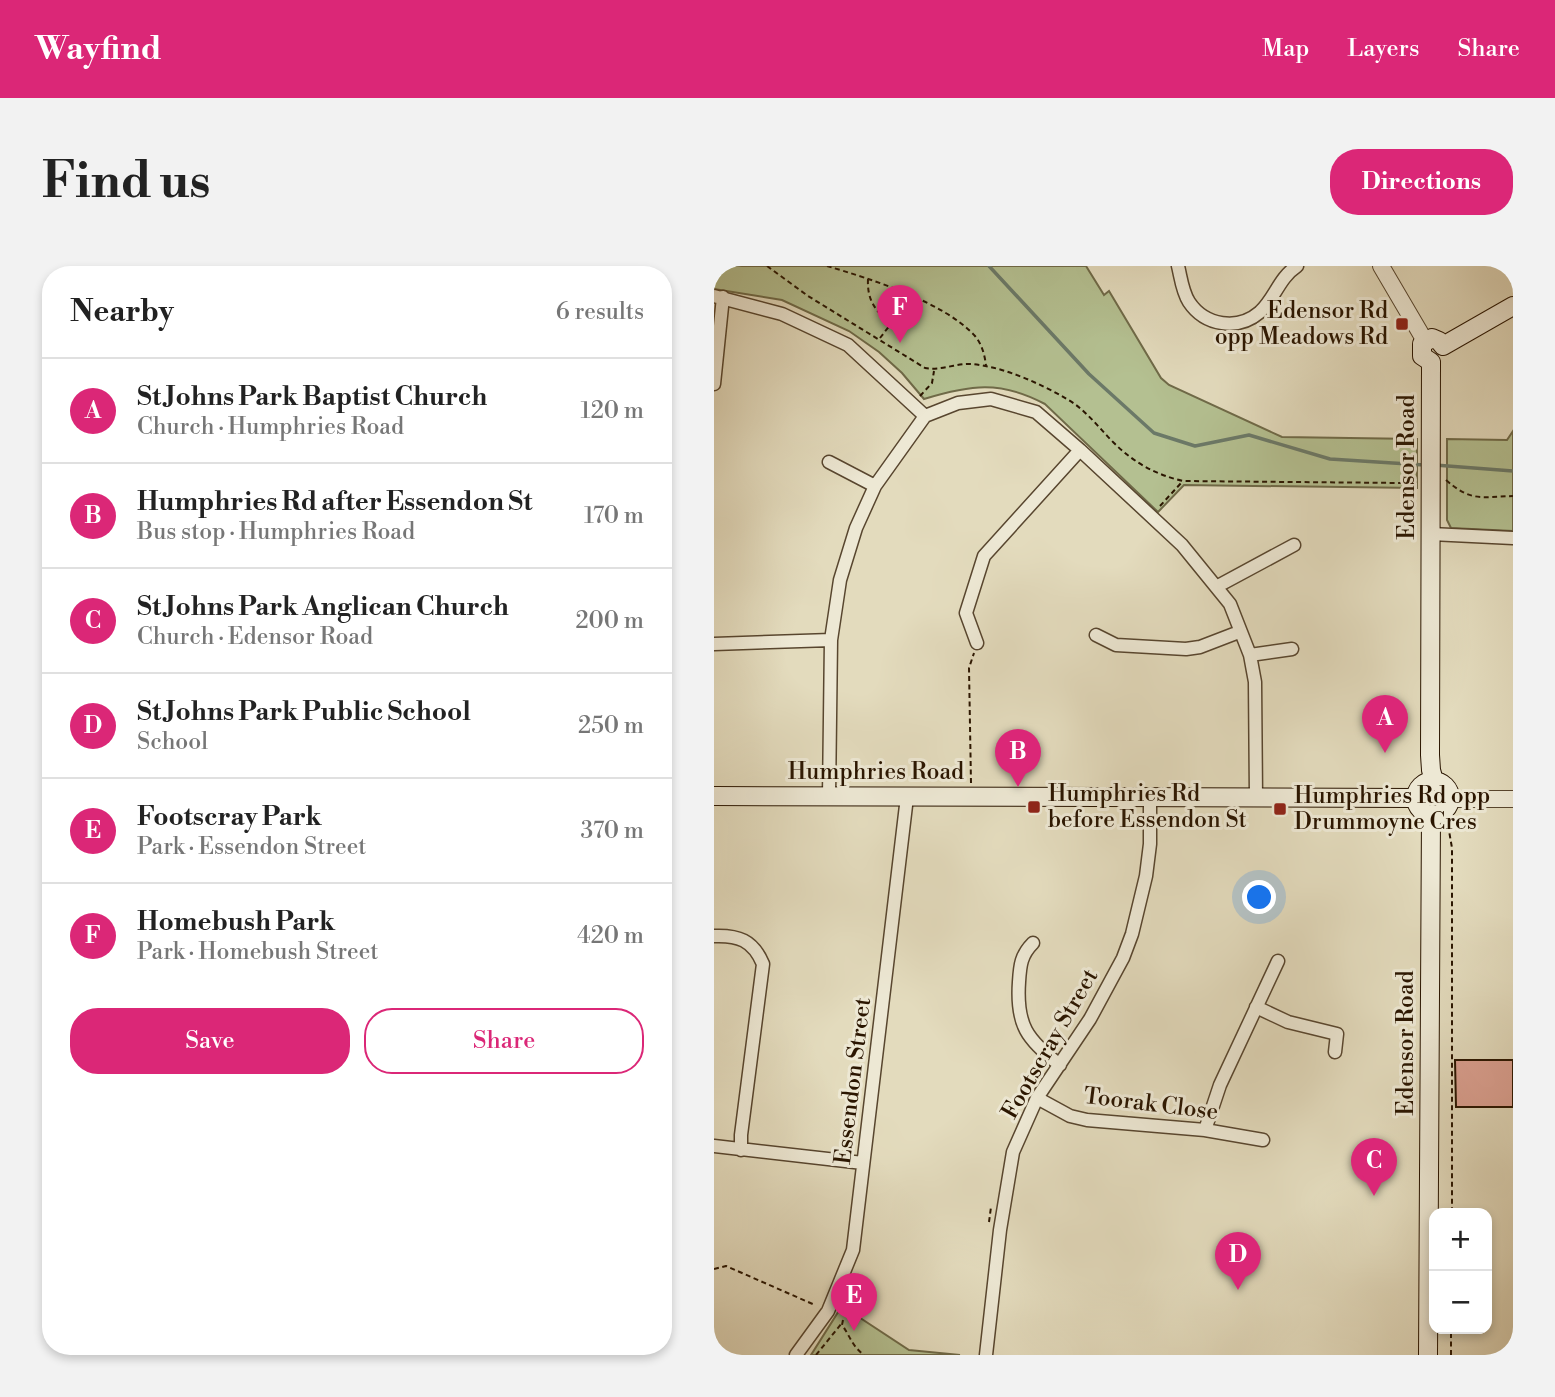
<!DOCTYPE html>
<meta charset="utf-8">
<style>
:root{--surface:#fff;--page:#f2f2f2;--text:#222;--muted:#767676;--line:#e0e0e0;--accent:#db2777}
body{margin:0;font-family:"Libre Bodoni",serif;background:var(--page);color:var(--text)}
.controls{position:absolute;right:21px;bottom:21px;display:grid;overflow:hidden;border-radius:14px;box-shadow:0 4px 10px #0003}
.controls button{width:63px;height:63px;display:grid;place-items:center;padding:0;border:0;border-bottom:2px solid var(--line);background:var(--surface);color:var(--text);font:35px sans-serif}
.you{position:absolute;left:546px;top:632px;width:24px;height:24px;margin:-18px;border:5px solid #fff;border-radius:50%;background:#1a73e8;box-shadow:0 0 0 10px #1a73e833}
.badge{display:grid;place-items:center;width:46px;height:46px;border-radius:50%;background:var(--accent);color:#fff;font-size:23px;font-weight:700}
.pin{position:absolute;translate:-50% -58px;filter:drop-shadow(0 2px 4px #0008)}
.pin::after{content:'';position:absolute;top:37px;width:24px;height:21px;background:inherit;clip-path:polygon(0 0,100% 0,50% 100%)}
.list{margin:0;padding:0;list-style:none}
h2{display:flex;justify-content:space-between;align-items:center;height:91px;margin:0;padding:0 28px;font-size:30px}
h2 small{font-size:23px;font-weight:400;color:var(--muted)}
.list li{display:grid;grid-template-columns:46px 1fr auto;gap:21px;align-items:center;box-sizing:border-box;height:105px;padding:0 28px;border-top:2px solid var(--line)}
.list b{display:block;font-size:26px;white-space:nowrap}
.list p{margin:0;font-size:23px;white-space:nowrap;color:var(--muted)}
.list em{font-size:23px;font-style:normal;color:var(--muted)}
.actions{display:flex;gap:14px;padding:21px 28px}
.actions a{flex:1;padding:16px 0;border:2px solid var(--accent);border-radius:28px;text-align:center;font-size:24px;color:var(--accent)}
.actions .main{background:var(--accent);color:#fff}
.map{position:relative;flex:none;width:799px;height:1089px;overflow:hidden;border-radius:28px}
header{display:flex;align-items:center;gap:42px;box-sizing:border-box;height:98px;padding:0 35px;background:var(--accent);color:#fff}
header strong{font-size:33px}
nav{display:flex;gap:38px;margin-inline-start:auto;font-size:24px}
.intro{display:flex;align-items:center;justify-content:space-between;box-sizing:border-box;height:168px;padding:0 42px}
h1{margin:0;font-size:49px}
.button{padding:18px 32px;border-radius:28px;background:var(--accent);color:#fff;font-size:24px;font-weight:700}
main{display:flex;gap:42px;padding:0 42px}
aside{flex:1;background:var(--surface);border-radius:28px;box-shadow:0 4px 10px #0003}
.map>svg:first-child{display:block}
</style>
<header>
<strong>Wayfind</strong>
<nav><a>Map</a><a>Layers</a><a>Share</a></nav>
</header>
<div class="intro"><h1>Find us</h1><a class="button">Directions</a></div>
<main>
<aside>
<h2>Nearby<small>6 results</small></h2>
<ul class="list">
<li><span class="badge">A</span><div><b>St Johns Park Baptist Church</b><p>Church · Humphries Road</p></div><em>120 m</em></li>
<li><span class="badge">B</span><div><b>Humphries Rd after Essendon St</b><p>Bus stop · Humphries Road</p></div><em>170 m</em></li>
<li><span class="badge">C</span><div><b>St Johns Park Anglican Church</b><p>Church · Edensor Road</p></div><em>200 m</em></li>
<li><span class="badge">D</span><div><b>St Johns Park Public School</b><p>School</p></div><em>250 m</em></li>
<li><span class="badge">E</span><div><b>Footscray Park</b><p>Park · Essendon Street</p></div><em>370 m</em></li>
<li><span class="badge">F</span><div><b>Homebush Park</b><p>Park · Homebush Street</p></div><em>420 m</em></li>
</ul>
<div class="actions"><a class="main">Save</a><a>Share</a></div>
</aside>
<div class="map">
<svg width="799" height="1089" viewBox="0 0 799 1089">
<rect width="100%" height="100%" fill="#e3dbbd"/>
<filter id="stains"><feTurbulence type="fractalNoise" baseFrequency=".00286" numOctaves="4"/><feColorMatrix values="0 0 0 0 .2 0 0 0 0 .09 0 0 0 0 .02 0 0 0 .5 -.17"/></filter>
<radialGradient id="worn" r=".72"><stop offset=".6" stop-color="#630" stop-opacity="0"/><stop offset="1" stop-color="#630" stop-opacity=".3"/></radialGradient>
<path fill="#b4c091" stroke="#6f6a48" stroke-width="2" d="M0,0H372L390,29L395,25L447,112L455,119L568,171L703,173V222L470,219L444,246L331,138C286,114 256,119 210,133L188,107L165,86L135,65L68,34L0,23Z
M799,165V265L737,262L733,254V173L793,174Z
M128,1040L195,1084L246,1089H97Z"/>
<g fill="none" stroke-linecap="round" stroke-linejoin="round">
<path stroke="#6b7968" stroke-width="3.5" d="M275,0L375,108L440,167L481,180L535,169L616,193L710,199
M721,199L799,205"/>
</g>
<path fill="#dca192" stroke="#2a1500" stroke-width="2" d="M741,794H799V841H742Z"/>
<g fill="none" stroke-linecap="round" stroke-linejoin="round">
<g stroke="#58462f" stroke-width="15">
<path id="minor" d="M464,0C467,12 468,25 475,36C491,60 524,65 546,46C561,32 565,12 583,0
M0,30L68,48L134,79L211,150
M0,118L9,31
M115,196L161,220
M717,268L799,272
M502,321L580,279
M382,369L402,379L472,383L486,381L525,366
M263,377L252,347L270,290L366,184
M0,378L117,374
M536,389L578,383
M115,530L117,374L126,314L142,262L161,220L211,150L244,137L277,133L322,146L366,184L468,279L516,338L536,389L541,416L542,532
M0,670C24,669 39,674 49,698L27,869V884
M319,677C307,689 306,699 305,716C302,759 313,774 346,799
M542,741L574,756L623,768L621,786
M323,832L356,850L373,854L491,864L549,874
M491,864L506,819L564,695
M0,880L149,897
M82,1089L114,1045L139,984L193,531
M272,1089L286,964L299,886L323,832L376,753L409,692L418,668L432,610L436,578V532"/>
</g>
<g stroke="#58462f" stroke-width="18">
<path id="tertiary" d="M667,0L711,75
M736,533H799"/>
</g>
<g stroke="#2a1500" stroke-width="20">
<path id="secondary" d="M729,80L799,40
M717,96L716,489L717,504L720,515
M717,96L708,90V78L718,72L725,75L729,80
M702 532a17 17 0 1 1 34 0a17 17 0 1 1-34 0Z
M0,530L702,532
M714,1089L717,549"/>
</g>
<path stroke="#2a1500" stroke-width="2" stroke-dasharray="5 3.5" stroke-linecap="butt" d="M53,0L94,30L211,102C227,105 242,97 258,98C290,101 325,117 353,133C372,144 384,161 400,177C419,196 442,209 469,215L688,217L702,213
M113,0C157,13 230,36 261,70C268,78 271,90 272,100
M154,13C153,34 161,44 176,58
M166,72L176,59L205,36
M206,130L218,117L220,105
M732,214C757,236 767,231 799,230
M446,240L468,216
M257,517L255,402L260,387
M734,559L738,582V947
M275,956L277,941
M0,1003L12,1000L101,1039
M129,1054L128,1059C136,1070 138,1080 150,1089
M102,1089L128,1057
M737,1089V1063"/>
<use href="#minor" stroke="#ede8d4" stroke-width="12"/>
<use href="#tertiary" stroke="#ede8d4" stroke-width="16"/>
<use href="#secondary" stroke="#ede8d4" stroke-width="18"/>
</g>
<g fill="#8f2418" stroke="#ede8d4" stroke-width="2.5">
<rect x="681" y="51" width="14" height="14" rx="3.5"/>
<rect x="313" y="534" width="14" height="14" rx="3.5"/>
<rect x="559" y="536" width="14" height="14" rx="3.5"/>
</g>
<g text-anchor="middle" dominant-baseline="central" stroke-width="6" stroke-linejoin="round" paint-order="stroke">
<g font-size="23" fill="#2a1500" stroke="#ede8d4" text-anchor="start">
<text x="674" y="45" text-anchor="end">Edensor Rd<tspan x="674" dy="26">opp Meadows Rd</tspan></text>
<text x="334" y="528">Humphries Rd<tspan x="334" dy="26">before Essendon St</tspan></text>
<text x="580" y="530">Humphries Rd opp<tspan x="580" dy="26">Drummoyne Cres</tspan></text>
</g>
<g font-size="23" fill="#2a1500" stroke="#ede8d4">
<text transform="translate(693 201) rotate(-90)">Edensor Road</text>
<text x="162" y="506">Humphries Road</text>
<text transform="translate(692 777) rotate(-90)">Edensor Road</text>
<text transform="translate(336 778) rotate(-60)">Footscray Street</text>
<text transform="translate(139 815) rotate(-83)">Essendon Street</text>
<text transform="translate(437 838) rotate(7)">Toorak Close</text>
</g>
</g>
<rect width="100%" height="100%" filter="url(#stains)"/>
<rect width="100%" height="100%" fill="url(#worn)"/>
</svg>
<div class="controls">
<button>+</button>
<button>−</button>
</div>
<div class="you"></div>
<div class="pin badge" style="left:671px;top:487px">A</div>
<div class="pin badge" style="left:304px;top:521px">B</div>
<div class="pin badge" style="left:660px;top:930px">C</div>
<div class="pin badge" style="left:524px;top:1024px">D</div>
<div class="pin badge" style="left:140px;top:1065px">E</div>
<div class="pin badge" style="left:186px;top:77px">F</div>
</div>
</main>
